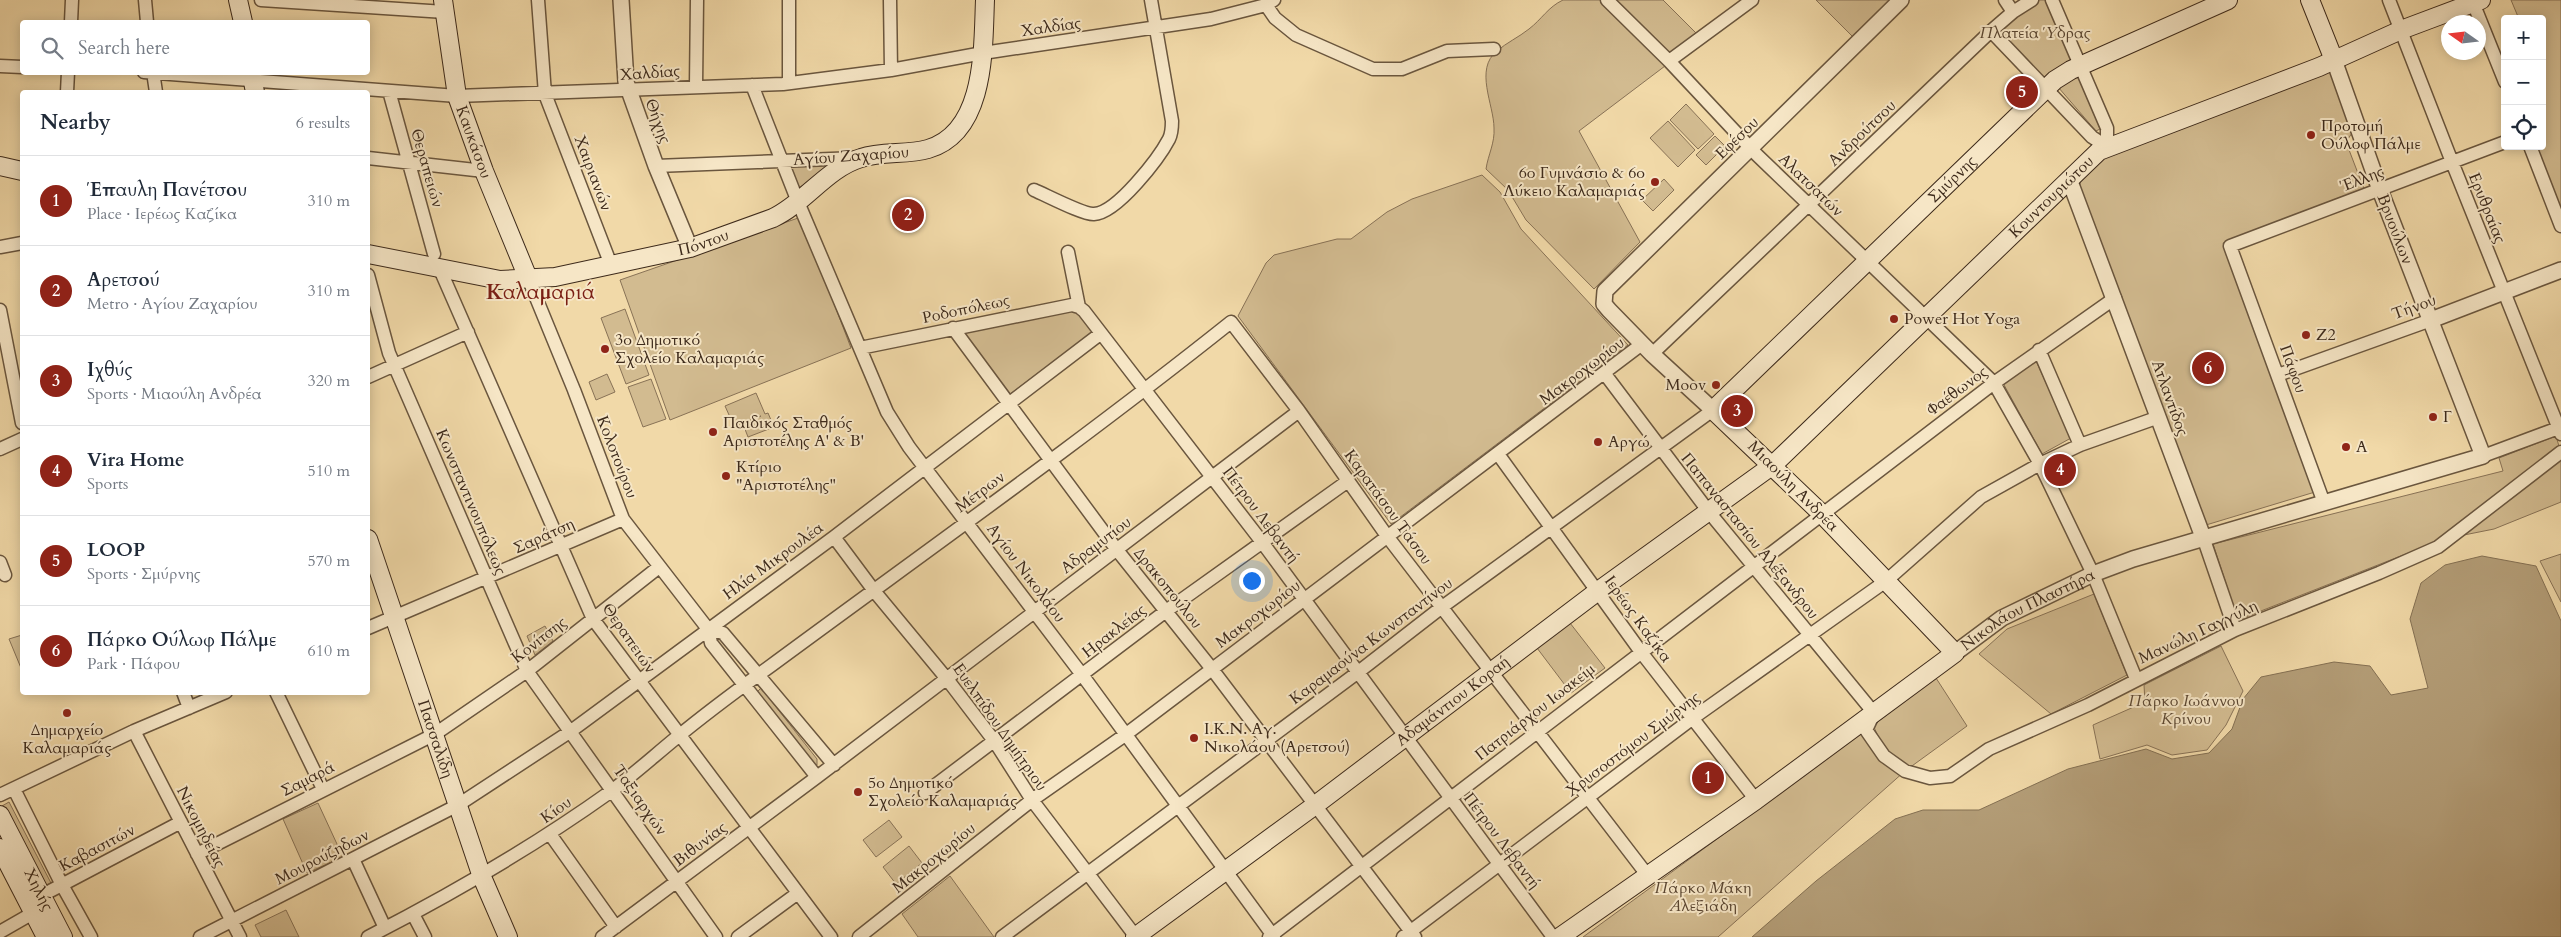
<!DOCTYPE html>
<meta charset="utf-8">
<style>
:root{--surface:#fff;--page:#f6f6f7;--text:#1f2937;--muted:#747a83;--line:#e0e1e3;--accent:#8f2418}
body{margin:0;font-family:Cardo,serif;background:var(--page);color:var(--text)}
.controls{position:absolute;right:15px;top:15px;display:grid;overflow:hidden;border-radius:5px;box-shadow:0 2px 12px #0003}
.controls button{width:45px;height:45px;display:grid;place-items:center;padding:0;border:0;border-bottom:1px solid var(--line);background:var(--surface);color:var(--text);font:25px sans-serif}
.compass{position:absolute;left:2441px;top:15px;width:45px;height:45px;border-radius:50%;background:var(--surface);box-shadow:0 2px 12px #0003;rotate:284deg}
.you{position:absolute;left:1251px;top:580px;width:18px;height:18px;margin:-12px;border:4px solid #fff;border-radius:50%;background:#1a73e8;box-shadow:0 0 0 8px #1a73e833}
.badge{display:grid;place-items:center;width:32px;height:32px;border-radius:50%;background:var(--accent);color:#fff;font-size:16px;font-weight:700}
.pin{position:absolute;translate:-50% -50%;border:2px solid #fff;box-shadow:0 1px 5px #0006}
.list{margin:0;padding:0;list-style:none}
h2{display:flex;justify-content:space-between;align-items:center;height:65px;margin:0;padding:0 20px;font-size:21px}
h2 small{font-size:16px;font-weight:400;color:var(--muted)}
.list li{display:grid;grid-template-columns:32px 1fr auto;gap:15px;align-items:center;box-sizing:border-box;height:90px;padding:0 20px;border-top:1px solid var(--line)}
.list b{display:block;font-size:19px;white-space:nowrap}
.list p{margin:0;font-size:16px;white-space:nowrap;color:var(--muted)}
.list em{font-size:16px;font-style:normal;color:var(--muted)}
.icon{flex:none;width:28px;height:28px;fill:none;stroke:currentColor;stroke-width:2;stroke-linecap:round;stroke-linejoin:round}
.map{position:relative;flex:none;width:2561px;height:937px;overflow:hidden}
.search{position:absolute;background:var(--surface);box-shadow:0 2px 12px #0003;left:20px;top:20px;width:350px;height:55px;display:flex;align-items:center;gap:12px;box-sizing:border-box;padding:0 18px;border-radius:5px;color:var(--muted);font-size:19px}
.panel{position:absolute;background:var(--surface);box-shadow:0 2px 12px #0003;left:20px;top:90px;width:350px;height:605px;border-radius:5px}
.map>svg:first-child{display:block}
</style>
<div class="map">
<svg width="2561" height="937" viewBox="0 0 2561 937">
<rect width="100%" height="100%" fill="#f1d9a8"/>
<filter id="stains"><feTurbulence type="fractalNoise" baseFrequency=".004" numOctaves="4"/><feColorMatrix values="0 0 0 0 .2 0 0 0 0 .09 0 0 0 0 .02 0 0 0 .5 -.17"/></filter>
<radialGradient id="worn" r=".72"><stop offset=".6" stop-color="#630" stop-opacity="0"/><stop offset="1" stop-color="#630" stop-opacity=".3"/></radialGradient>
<path fill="#d2bb90" stroke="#887256" d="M1563,0H1601L1665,66L1579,131L1640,242L1594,289L1526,220L1508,190L1486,169C1488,155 1495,143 1494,128C1494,105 1474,69 1497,51C1506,43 1519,37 1529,29C1542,19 1548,7 1563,0Z
M1616,0H1663L1698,35L1670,55Z
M1816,0H1894L1854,38Z
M2039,0H2048L2075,61L2042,80L1998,31L2024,9Z
M2511,0H2561V208L2535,146H2542V19H2519Z
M2330,70L2352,133L2346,142L2364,189L2223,243L2315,492L2206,525L2080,188V175L2105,151Z
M2080,72L2100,129L2096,131L2058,87Z
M1686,104L1714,134L1698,149L1670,120Z
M1668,121L1695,150L1678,167L1650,138Z
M1715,136L1725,146L1706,165L1696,155Z
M833,163L799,188L790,167Z
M1482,175L1500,192L1521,229L1628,345L1391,524L1238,316L1266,263L1274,255L1337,239H1351L1387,212L1412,199Z
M1664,179L1674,190L1653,211L1642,200Z
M801,217L851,348L670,420L620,280Z
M625,309L649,375L626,384L601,318Z
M1077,310L1094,331L1010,394L962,330Z
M2036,361L2071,438L2042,454L2003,383Z
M607,374L615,392L596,400L589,382Z
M651,379L666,419L643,427L628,387Z
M756,393L765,414L768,413L774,427L748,437L743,424L761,416L734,426L725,406Z
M2556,436L2561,453V502L2494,529L2444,539L2238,620L2213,544L2503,471L2499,458Z
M2561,554V602L2540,561Z
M2094,594L2127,675L2051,714L1979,654L2007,629Z
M1570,623L1605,668L1571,693L1537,648Z
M545,626L553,641L535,655L527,636Z
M22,635V667L21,668L9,639Z
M2221,646L2243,691L2226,725L2207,750L2172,755L2147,745L2100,759L2093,725L2145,702L2144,685Z
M1936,678L1967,726L1905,771L1718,937H1583L1866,730L1882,745L1873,725Z
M761,688L817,759V765L814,766L757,692Z
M9,802L51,883L44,887L2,806Z
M318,803L343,857L307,873L283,819Z
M889,820L902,837L876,857L863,840Z
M909,846L922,863L896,884L883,867Z
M950,876L994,937H918L902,914Z
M286,910L299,937H261L255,925Z"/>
<path fill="#b49e78" stroke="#847053" d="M2482,556L2536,566L2561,621V937H1752L1816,881L1895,819L1923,810H1979L2068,769L2146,749L2172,759L2209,753L2232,729L2243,699L2261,677L2334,662L2370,666L2391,695L2428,688L2410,619L2421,583L2445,565Z"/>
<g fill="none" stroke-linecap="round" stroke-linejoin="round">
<g stroke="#6a563e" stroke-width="15">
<path id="minor" d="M145,0L147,22
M261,0L445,12
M538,0L545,94L611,265
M789,0V83
M890,0L891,70
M1607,0L1669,61L1757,155L1994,383L2040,464L2093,574L2136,679
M2005,0L2013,12
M2389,0L2452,162L2561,434
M2472,0L2505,82
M1266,5L1275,18L1296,35L1373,69H1402L1447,51L1494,49
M71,22L72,0
M1991,31L2092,137L2107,147V128L2052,0
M1669,61L1752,0
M0,66L22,67
M144,72L457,96L783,84L891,70L983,53L1211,19L1266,5L1274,0
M153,72L156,92
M752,85L798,202L887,412L909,447L1083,676L1274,937
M696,86L697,0
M389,91L434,254
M67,92L68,72
M2530,146L2561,226
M368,158L484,171
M656,166L856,158
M1034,190C1046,195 1084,215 1094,214C1117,213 1159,158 1169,139C1172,133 1172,127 1172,121L1151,0
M0,247L22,243
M1068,252L1079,307L1084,311L1262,542L1553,937
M439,267L593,619L831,937
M368,275L389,353L527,671L716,937
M528,278L574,390L623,519L708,629L711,643L817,777
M0,310L22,423
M953,328L1117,550L1212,669L1415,937
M860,348L1072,305L1079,307
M2039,350L2080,445
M1652,354L1991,31L2013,12L2032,0
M1605,374L1709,512L1874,713L1866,730L1884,756L1905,771L1930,778L1950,776L1989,749L2088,705L2235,630L2379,573L2438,547L2561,452
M2278,375L2431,320
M368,377L468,332
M0,449L22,439
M1498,454L1641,652L1756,800
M2483,456L2561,427
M2324,503L2230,246L2505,142
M834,537L875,592L947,679L995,742L1032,800L1136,937
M2203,537L2235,630
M0,562L5,575
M368,628L623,519
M708,629L723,633L834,765
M183,692L189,708
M276,692L323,789
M134,731L240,937
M14,789L62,885L91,937
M925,793L1166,611L1348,481
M0,795L134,731L226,692
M550,834L616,927
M197,854L435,734L527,671L659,567
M353,859L385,928
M35,899L181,822
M413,914L425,937
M0,932L33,913
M200,937L458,805L571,731L834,537L1100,334
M368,937C452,894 533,847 610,792C633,775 654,756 676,738C704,715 732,694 761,673C918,557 1078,444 1231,322L1299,411L1387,536L1648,876
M602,937L817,777L1299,411
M738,937L798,893
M859,937L1032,800L1125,735L1642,344
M1002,937L1357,673L1442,607L1713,410
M1269,937L1994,383L2115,298
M1403,937L1693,718L1886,581L1981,497L2040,464L2080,445L2159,417"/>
</g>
<g stroke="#6a563e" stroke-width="18">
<g id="tertiary">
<path d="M621,0L626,82L656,166L690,248"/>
<path d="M2069,179L2203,537"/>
<path d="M2431,320L2561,270"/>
<path d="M1713,410L1652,354L1609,310L1604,304L1605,291L1901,0"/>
<path id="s1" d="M1955,653L2002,618L2093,574L2133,559L2483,456L2380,190L2334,60"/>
</g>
</g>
<g stroke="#3d2a1b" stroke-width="20">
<g id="secondary">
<path d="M238,0L243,22"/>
<path id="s2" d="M443,0L457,96L484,171L528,278"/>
<path d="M2310,0L2334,60"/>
<path d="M251,72L255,92"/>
<path d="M0,166L22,171"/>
<path id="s3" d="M368,254L500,280L555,277L690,248L773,218C805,203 827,168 861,158C882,151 907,155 928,149C986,132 983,48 985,0"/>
<path id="s4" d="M368,539L482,877L508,937"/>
<path id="s5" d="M0,815L63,937"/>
<path d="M0,848L46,937"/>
<path id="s6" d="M1135,937L1314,806L1598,591L1773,465L2099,151L2319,67L2401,30L2481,0"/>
<path id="s7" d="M1560,937L1756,800L1955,653L1822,514L1713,410L2055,80L2071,70L2228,0"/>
</g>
</g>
<use href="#minor" stroke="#f6e6c6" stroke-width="12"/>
<use href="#tertiary" stroke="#f6e6c6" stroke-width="15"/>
<use href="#secondary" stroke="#f6e6c6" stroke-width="18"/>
</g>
<g fill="#8f2418" stroke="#f6e6c6" stroke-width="2">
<circle cx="2311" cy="135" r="5"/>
<circle cx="1655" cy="182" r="5"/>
<circle cx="1894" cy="319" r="5"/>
<circle cx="2306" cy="335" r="5"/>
<circle cx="605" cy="349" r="5"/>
<circle cx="1716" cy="385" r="5"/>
<circle cx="2433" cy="417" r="5"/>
<circle cx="713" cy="432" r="5"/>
<circle cx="1598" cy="442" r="5"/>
<circle cx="2346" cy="447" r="5"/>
<circle cx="726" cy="476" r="5"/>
<circle cx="67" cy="713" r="5"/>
<circle cx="1194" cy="738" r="5"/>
<circle cx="858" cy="792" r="5"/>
</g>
<g text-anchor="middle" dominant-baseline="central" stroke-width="4" stroke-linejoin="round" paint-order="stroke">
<g font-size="16" fill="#3d2a1b" stroke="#f6e6c6">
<text transform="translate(1051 27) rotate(-8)">Χαλδίας</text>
<text transform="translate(650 73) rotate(-4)">Χαλδίας</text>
<text transform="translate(658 121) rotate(70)">Θήχης</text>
<text transform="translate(1862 133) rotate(-44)">Ανδρούτσου</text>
<text transform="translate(1737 138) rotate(-44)">Εφέσου</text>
<text stroke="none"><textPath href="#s2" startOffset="146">Καυκάσου</textPath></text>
<text transform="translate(851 156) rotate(-4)">Αγίου Ζαχαρίου</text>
<text transform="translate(427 168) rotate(74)">Θεραπειών</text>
<text transform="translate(593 173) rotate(69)">Χαιριανών</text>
<text stroke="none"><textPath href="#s7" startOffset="1162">Σμύρνης</textPath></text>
<text transform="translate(2362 179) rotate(-21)">Έλλης</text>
<text transform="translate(1811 185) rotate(44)">Αλατσατών</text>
<text stroke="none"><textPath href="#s6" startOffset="1180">Κουντουριώτου</textPath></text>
<text transform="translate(2487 208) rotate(68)">Ερυθραίας</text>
<text transform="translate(2395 229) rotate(69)">Βρυούλων</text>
<text stroke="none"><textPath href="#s3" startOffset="342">Πόντου</textPath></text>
<text transform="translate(2414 307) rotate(-20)">Τήνου</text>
<text transform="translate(966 309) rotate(-12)">Ροδοπόλεως</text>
<text transform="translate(2293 369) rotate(70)">Πάφου</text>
<text transform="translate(1582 371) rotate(-37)">Μακροχωρίου</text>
<text transform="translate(1957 391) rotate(-37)">Φαέθωνος</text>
<text transform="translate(2170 398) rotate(70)">Ατλαντίδος</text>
<text transform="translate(617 457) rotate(69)">Κολοτούρου</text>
<text transform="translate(1793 486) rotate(45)">Μιαούλη Ανδρέα</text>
<text transform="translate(980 492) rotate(-37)">Μέτρων</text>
<text transform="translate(471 502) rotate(67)">Κωνσταντινουπόλεως</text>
<text transform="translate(1388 507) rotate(54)">Καρατάσου Τάσου</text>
<text transform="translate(1261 515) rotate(53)">Πέτρου Λεβαντή</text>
<text transform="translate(544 536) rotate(-24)">Σαράτση</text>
<text transform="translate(1750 536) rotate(51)">Παπαναστασίου Αλέξανδρου</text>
<text transform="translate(1096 545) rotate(-37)">Αδραμυτίου</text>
<text transform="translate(773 561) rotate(-36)">Ηλία Μικρουλέα</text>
<text transform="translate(1026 573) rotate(53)">Αγίου Νικολάου</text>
<text transform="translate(1168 588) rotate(51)">Δρακοπούλου</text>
<text stroke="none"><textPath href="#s1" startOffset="85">Νικολάου Πλαστήρα</textPath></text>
<text transform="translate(1258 614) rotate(-37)">Μακροχωρίου</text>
<text transform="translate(1638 619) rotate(54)">Ιερέως Καζίκα</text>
<text transform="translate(1114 631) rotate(-38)">Ηρακλείας</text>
<text transform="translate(2198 632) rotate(-25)">Μανώλη Γαγγύλη</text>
<text transform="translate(629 638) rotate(55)">Θεραπειών</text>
<text transform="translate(539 640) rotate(-38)">Κονίτσης</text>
<text transform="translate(1371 641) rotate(-37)">Καραμαούνα Κωνσταντίνου</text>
<text stroke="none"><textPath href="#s6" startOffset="396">Αδαμάντιου Κοραή</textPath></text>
<text transform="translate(1535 712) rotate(-38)">Πατριάρχου Ιωακείμ</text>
<text transform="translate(1000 727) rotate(55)">Ευελπίδου Δημήτριου</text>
<text stroke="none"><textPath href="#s4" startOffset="211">Πασσαλίδη</textPath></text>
<text transform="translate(1633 744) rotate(-37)">Χρυσοστόμου Σμύρνης</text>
<text transform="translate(308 779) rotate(-27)">Σαμαρά</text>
<text transform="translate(640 800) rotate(55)">Ταξιαρχών</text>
<text transform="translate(556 810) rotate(-35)">Κίου</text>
<text transform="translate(201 827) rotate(63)">Νικομηδείας</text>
<text transform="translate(1502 841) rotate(53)">Πέτρου Λεβαντή</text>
<text transform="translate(700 844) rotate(-37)">Βιθυνίας</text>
<text transform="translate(97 848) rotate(-28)">Καβασιτών</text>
<text transform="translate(322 857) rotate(-27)">Μουρούζηδων</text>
<text transform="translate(934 858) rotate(-39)">Μακροχωρίου</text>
<text stroke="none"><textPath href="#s5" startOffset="84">Χηλής</textPath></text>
</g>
<g font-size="16" font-style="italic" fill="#5b4732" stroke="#f6e6c6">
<text x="2035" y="33">Πλατεία Ύδρας</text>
<text x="2186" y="701">Πάρκο Ιωάννου<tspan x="2186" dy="18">Κρίνου</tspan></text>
<text x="1703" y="888">Πάρκο Μάκη<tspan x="1703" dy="18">Αλεξιάδη</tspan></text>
</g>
<g font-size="16" fill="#3d2a1b" stroke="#f6e6c6" text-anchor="start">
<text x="2321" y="126">Προτομή<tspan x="2321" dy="18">Ούλοφ Πάλμε</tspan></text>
<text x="1645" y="173" text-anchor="end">6ο Γυμνάσιο &amp; 6ο<tspan x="1645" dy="18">Λύκειο Καλαμαριάς</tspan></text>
<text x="1904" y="319">Power Hot Yoga</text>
<text x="2316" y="335">Ζ2</text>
<text x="615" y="340">3ο Δημοτικό<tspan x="615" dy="18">Σχολείο Καλαμαριάς</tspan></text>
<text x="1706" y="385" text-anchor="end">Moov</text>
<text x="2443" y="417">Γ</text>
<text x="723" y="423">Παιδικός Σταθμός<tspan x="723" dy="18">Αριστοτέλης Α' &amp; Β'</tspan></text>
<text x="1608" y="442">Αργώ</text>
<text x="2356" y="447">Α</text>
<text x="736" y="467">Κτίριο<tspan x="736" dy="18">"Αριστοτέλης"</tspan></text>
<text x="1204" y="729">Ι.Κ.Ν. Αγ.<tspan x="1204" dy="18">Νικολάου (Αρετσού)</tspan></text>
<text x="67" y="730" text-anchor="middle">Δημαρχείο<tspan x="67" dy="18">Καλαμαριάς</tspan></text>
<text x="868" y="783">5ο Δημοτικό<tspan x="868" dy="18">Σχολείο Καλαμαριάς</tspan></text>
</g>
<g font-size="21" font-weight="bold" fill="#7a1f14" stroke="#f6e6c6">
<text x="541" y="292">Καλαμαριά</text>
</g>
</g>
<rect width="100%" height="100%" filter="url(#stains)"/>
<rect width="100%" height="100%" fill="url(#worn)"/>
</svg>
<div class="controls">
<button>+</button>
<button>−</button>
<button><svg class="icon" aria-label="locate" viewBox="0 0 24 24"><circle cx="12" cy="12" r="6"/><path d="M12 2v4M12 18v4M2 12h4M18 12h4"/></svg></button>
</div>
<svg class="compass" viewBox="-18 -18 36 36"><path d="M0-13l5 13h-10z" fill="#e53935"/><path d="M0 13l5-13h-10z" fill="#747a83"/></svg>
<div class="you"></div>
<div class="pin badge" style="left:1708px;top:778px">1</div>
<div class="pin badge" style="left:908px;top:215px">2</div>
<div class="pin badge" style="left:1737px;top:411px">3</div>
<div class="pin badge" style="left:2060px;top:470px">4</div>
<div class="pin badge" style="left:2022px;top:92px">5</div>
<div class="pin badge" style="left:2208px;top:368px">6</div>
<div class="search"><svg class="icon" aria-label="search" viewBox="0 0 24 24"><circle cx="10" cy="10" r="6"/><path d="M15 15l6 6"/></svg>Search here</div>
<section class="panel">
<h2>Nearby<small>6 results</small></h2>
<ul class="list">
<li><span class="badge">1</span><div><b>Έπαυλη Πανέτσου</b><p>Place · Ιερέως Καζίκα</p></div><em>310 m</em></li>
<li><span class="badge">2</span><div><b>Αρετσού</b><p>Metro · Αγίου Ζαχαρίου</p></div><em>310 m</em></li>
<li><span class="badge">3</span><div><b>Ιχθύς</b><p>Sports · Μιαούλη Ανδρέα</p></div><em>320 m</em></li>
<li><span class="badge">4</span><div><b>Vira Home</b><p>Sports</p></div><em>510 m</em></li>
<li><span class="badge">5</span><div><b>LOOP</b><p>Sports · Σμύρνης</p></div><em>570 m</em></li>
<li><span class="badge">6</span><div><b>Πάρκο Ούλωφ Πάλμε</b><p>Park · Πάφου</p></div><em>610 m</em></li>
</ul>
</section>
</div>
